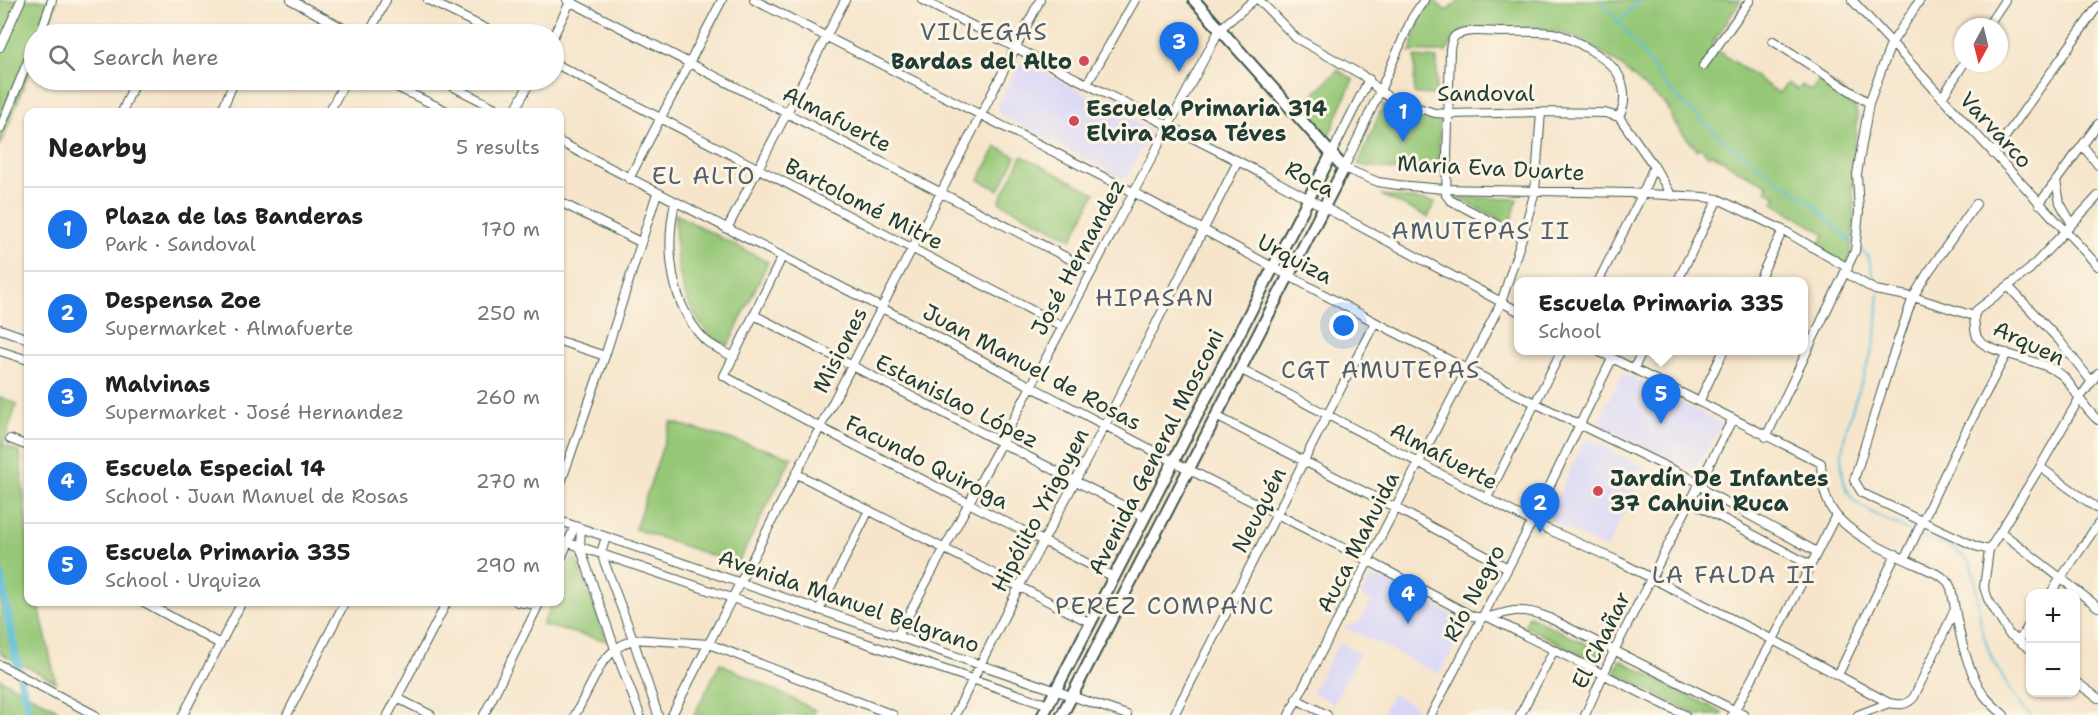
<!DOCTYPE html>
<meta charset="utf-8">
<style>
:root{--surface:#fff;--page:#f2f2f2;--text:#202124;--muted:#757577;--line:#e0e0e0;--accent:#1a73e8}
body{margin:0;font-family:"Shantell Sans",sans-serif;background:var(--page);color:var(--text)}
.controls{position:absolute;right:18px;bottom:18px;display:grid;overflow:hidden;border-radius:12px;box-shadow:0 2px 4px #0004}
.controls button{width:54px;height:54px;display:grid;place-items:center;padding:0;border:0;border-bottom:2px solid var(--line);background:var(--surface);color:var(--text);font:30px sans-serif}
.compass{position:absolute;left:1954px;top:18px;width:54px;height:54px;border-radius:50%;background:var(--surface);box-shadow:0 2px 4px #0004;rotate:187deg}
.you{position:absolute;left:1344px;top:326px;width:21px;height:21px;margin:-15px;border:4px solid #fff;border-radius:50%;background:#1a73e8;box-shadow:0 0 0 9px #1a73e833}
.badge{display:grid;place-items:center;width:39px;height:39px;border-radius:50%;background:var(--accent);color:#fff;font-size:20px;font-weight:700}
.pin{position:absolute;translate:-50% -50px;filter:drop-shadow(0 2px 3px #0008)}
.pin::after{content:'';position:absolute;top:32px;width:21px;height:18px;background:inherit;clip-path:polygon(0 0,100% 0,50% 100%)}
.popup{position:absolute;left:1514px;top:277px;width:294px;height:78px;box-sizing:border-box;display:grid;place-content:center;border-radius:12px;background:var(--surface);filter:drop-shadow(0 2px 4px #0005);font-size:20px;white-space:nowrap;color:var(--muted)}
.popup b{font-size:22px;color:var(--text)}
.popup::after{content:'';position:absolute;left:50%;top:100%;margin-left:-12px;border:12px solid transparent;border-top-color:var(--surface)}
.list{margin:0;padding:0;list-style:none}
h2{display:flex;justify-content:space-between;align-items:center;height:78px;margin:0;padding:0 24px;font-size:26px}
h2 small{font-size:20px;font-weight:400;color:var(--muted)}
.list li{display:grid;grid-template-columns:39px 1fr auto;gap:18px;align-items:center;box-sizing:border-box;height:84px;padding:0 24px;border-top:2px solid var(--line)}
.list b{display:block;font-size:22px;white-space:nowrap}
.list p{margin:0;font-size:20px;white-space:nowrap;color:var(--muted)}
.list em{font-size:20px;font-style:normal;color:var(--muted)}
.icon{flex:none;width:33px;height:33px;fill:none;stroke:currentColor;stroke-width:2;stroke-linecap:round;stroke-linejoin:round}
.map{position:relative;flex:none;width:2098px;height:715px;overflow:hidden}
.search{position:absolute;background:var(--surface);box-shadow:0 2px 4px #0004;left:24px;top:24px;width:540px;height:66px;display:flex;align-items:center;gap:15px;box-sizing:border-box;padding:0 21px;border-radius:33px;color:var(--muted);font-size:22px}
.panel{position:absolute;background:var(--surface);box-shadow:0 2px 4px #0004;left:24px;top:108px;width:540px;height:498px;border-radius:12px}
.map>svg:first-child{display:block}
</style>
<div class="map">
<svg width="2098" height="715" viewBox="0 0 2098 715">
<rect width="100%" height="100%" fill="#fcf5e5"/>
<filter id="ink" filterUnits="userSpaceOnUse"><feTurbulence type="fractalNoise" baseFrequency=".0167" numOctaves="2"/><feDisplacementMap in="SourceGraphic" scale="12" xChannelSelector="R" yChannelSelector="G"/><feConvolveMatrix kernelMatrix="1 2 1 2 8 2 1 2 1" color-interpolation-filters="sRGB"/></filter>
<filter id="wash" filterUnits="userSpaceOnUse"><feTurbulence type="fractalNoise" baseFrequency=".008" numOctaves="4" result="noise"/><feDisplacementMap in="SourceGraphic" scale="24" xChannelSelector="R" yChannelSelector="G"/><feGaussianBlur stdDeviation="1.35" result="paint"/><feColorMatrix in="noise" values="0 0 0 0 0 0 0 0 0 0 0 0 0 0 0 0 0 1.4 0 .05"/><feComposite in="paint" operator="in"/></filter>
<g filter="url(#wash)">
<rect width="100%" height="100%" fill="#f6e5cb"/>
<path fill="#d9d7f8" d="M1020,64H1030L1147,128L1150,133L1128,176L1121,178L999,114L997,107Z
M1622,376H1630L1722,424L1694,472L1601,425L1599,418Z
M1589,439L1647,468L1606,549L1550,520L1549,513L1584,442Z
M1371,578H1382L1463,621L1465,627L1439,674L1345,627L1360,622L1371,602L1361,595Z
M1339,643L1360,653L1334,703L1312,692Z
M1392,694L1416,706L1412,715H1382Z"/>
<path fill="#95c777" stroke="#5a8256" stroke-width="1.5" d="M0,0H57L44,34H34V59L0,146Z
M1461,0H1741L1711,46L1779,93L1787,83L1798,90L1802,85L1811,91L1821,77C1833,85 1849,93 1855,107C1860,119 1854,145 1853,158C1852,194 1858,230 1847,265L1818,247L1825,234L1773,203L1776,196L1766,191L1768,185L1743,173L1711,153L1708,156L1700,147L1697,150L1673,121L1668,107L1616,62L1582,40L1560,32L1460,31L1446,52H1410L1421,16L1424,10L1435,1L1446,11Z
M1415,57L1437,59L1436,95L1414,94Z
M1338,70L1353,79L1329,135L1302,106Z
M1383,105L1440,119L1438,166L1427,175L1358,165Z
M996,147L1016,156L999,190L979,180Z
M1022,156L1095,193L1072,239L999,202Z
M1381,195L1435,202L1428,217Z
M1454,197L1517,199L1511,224Z
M675,214L768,262L728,346C722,342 713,339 709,334C678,300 675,257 675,214Z
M0,397L17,404L3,445L20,452L28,549V602H38L56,682L0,653Z
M671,422L792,457L739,561L735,559L730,562L635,529Z
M574,554L607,641L542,625L553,602H560V586Z
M1529,616L1602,652L1596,662L1524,626Z
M1620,660L1723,713L1722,715H1698L1614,673Z
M720,663L815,710L812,715H694Z
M0,679L57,709V715H0Z"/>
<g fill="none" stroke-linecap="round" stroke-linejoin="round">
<path stroke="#5bbed9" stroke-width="2" d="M1601,0L1637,45L1668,89L1730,145L1814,205L1852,243
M1619,23L1639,0
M1859,248L1868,256L1876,285
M1879,294C1877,309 1878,325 1875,340C1866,382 1822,458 1852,498C1862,511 1896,524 1911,532
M1919,536L1955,549L1970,562L1975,580L1981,627L1990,654L2010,690L2030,715"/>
<path stroke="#5bbed9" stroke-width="8" d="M0,573L19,674L30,715"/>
</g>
</g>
<g filter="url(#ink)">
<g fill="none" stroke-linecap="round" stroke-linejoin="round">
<g stroke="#3f564b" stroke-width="10">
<path id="minor" d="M291,0L354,34
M428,0L497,34
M567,0L1091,270
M754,0L1133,192L1375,322L1506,389L1700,483L1707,492L1817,552
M922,0L1238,161L1518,311
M1259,0L1296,38L1362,75L1380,91L1393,100L1435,113L1448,114L1541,112L1605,113L1619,117L1654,166L1672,196
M1424,0L1412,18L1380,91L1344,168L1378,182L1398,185L1444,189L1628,193L1704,197L1718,199L1783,230L1848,268
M1852,0L2098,266
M272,27L293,34
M1987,27L2005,0
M40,34L52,0
M369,34L386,0
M554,35L571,0
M1773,41L1869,103
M0,47L21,0
M554,63L1062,326
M1703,66L1750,0
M382,80L449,112
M440,80L503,112
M1087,84L1135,0
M1942,98L1964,63
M122,112L136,80
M221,112L235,80
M329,112L346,80
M514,112L531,80
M0,129L34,46
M560,142L882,308L1188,469L1369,561L1472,616C1487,620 1500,613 1514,611C1526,610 1537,613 1547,617L1744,715
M2083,146L2098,165
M1332,153L1369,79
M1993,154L2098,6
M629,179L722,0
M2056,181L2060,203L2072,224
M560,202L640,242
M675,202C665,249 670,304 705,340C713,347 724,352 734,357
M1976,204L1927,274L1913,297L1891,361L1854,480L1862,493L1975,546L1989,550
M2039,204L2098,124
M727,229L845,0
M1522,238L1450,200L1446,195L1450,49C1451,44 1451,40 1455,36C1466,28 1488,32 1501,32C1518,32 1535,31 1552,33C1570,36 1613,60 1620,78C1626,92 1626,104 1619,117
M782,257L724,376L821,428L1114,577
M1846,273L1875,290L1913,297L1974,316C1975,324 1974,333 1978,339C1988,354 2044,359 2063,376C2076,390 2083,408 2098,420
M1598,282L1642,195L1654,166
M1677,282L1718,199
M1758,282L1783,230
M2008,286L2059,340L2092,382
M754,315L1145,517
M1974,316L1977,310L2030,269L2098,196
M0,329L28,339
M560,341L605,356
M1596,350L1821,463C1822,479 1823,494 1831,508C1850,540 1909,560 1941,576L1948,582L1951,588C1958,624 1963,664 1984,695C1989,702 1997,709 2004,715
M0,351L28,360
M1634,368L1643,350
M1240,369L1532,522L1618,561L1773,640L1889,703C1900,705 1906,706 1914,697L1955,609
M1699,402L1724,350
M1216,416L1396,508L1508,568
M1766,437L1855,251L1859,212L1857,174L1869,103L1891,44L1920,0
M10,439L28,446
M2040,467L2098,509
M797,474L1091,623
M560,485L605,356L657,193
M1487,498L1562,350
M1690,501L1810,565
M560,521L1127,715
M581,528L580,547L615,649L640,715
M2001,532L2098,607
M606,537L601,553L604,561L633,639L658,715
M560,540L1049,705
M1905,558L1959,444L2007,353
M560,561L575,526
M2050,594L2098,524
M144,602L220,644
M517,602L538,605
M819,610L869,510
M1488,617L1685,715
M897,636C1007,435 1112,232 1220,29L1254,0
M2019,641L2030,623
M2030,649L2009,634L1988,599L1984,587L1989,550L2040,467L2079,399L2098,373
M0,665L95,715
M1838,675L1896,554
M2076,682L2098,698
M397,698L431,715
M1296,699L1327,715
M183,715L242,602
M287,715L345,602
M388,715L447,602
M484,715L540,602
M575,715L602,663L615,649L633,639L709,644L893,715
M672,715L1040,0
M955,715L1020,585L1105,425L1238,161
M1174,715L1375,322
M1289,715L1501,303L1522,238L1535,191L1541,112
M1431,715L1532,522L1612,359
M1520,715L1554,650
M1585,715L1614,651L1732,420
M1732,715L1773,640L1836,515
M1858,715L1889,703"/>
</g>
<g stroke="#3f564b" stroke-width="14">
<path id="major" d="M1043,715L1332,153
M1062,715L1344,168L1194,0"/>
</g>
<use href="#minor" stroke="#fff" stroke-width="8"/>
<use href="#major" stroke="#fff" stroke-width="10"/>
</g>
</g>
<g fill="#d1495b" stroke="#fcf5e5" stroke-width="2">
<circle cx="1084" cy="61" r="6"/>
<circle cx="1074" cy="121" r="6"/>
<circle cx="1598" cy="491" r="6"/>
</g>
<g text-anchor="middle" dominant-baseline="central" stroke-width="6" stroke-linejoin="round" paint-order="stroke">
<g font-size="22" font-weight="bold" fill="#1f3d34" stroke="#fcf5e5" text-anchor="start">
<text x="1072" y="61" text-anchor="end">Bardas del Alto</text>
<text x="1086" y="108">Escuela Primaria 314<tspan x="1086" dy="25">Elvira Rosa Téves</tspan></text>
<text x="1610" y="478">Jardín De Infantes<tspan x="1610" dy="25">37 Cahuin Ruca</tspan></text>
</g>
<g font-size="22" fill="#1f3d34" stroke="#fcf5e5">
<text x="1486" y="93">Sandoval</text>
<text transform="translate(837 119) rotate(27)">Almafuerte</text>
<text transform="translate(1996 130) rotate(47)">Varvarco</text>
<text transform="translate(1491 168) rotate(3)">Maria Eva Duarte</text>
<text transform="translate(1310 179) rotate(28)">Roca</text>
<text transform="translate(864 204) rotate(27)">Bartolomé Mitre</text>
<text transform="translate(1078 257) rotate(-62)">José Hernandez</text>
<text transform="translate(1295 259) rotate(28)">Urquiza</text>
<text transform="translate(2029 343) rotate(25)">Arquen</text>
<text transform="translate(840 350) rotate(-63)">Misiones</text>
<text transform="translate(1032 367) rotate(28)">Juan Manuel de Rosas</text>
<text transform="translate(957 401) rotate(27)">Estanislao López</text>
<text transform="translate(1156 452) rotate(-63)">Avenida General Mosconi</text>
<text transform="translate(1444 456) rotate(28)">Almafuerte</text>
<text transform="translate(927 462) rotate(27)">Facundo Quiroga</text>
<text transform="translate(1040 510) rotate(-62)">Hipólito Yrigoyen</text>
<text transform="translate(1259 510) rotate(-63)">Neuquén</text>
<text transform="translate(1358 542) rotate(-63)">Auca Mahuida</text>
<text transform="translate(1474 593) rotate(-62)">Río Negro</text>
<text transform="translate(849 601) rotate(19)">Avenida Manuel Belgrano</text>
<text transform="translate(1601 640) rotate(-64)">El Chañar</text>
</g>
<g font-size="24" letter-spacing="1.5" fill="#515f6c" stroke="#fcf5e5">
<text x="984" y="32">VILLEGAS</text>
<text x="704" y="176">EL ALTO</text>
<text x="1481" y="231">AMUTEPAS II</text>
<text x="1155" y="298">HIPASAN</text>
<text x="1381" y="370">CGT AMUTEPAS</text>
<text x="1734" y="575">LA FALDA II</text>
<text x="1165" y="606">PEREZ COMPANC</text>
</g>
</g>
</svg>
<div class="controls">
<button>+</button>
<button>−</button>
</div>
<svg class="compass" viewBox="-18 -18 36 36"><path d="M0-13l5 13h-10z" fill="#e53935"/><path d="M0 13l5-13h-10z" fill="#757577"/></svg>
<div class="you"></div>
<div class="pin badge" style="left:1403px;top:142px">1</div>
<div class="pin badge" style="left:1540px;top:533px">2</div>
<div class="pin badge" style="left:1179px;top:72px">3</div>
<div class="pin badge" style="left:1408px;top:624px">4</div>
<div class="pin badge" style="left:1661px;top:424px">5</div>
<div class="popup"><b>Escuela Primaria 335</b>School</div>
<div class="search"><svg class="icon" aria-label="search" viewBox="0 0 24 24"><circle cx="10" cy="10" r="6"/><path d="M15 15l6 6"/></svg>Search here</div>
<section class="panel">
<h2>Nearby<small>5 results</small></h2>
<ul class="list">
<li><span class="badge">1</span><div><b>Plaza de las Banderas</b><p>Park · Sandoval</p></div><em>170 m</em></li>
<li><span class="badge">2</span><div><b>Despensa Zoe</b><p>Supermarket · Almafuerte</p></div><em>250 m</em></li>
<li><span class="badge">3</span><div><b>Malvinas</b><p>Supermarket · José Hernandez</p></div><em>260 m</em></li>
<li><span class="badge">4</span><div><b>Escuela Especial 14</b><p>School · Juan Manuel de Rosas</p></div><em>270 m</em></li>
<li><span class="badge">5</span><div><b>Escuela Primaria 335</b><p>School · Urquiza</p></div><em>290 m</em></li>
</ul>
</section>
</div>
